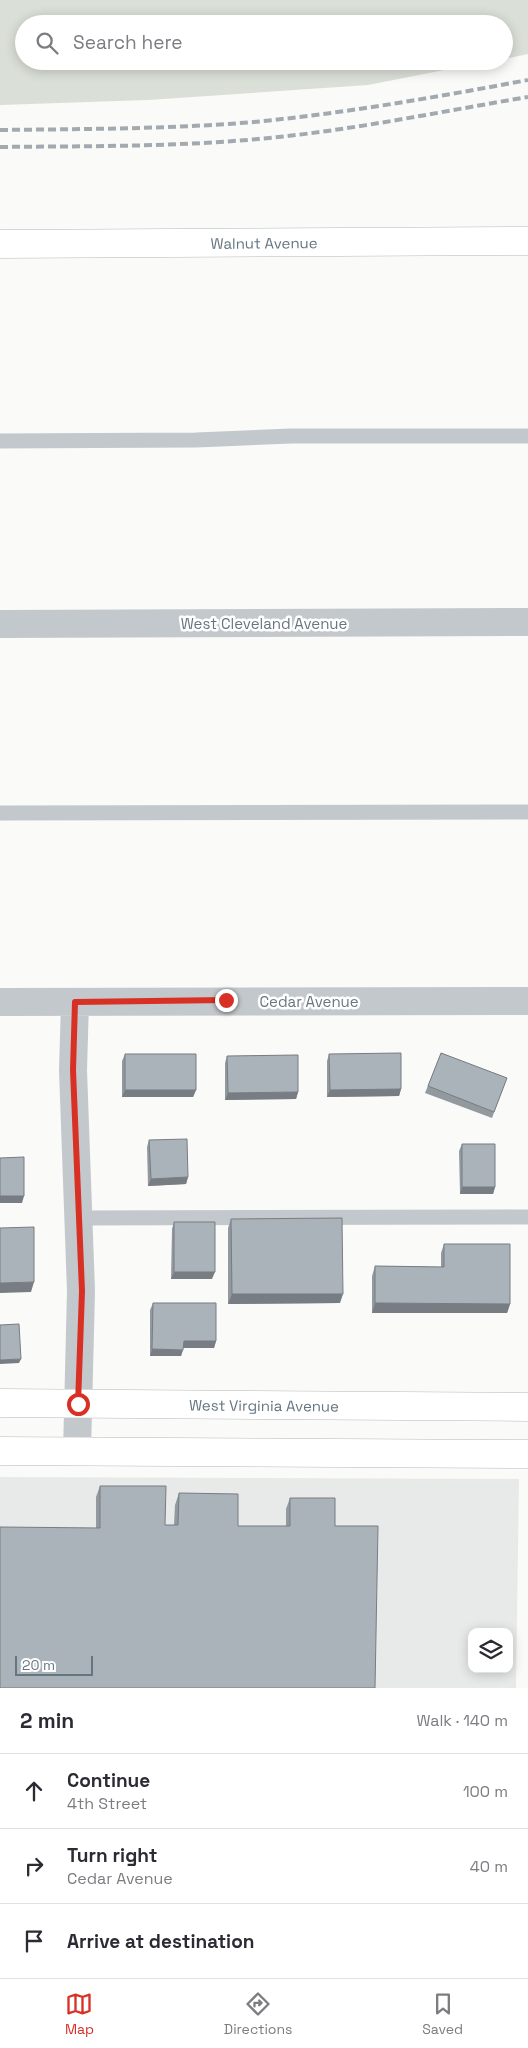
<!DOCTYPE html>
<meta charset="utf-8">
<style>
:root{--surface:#fff;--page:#f2f2f3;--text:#2b2b33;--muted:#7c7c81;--line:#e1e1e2;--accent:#d93025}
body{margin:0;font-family:"Space Grotesk",sans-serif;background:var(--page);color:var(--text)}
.controls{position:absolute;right:15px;bottom:15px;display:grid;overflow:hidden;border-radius:10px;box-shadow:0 2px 12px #0003}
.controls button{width:45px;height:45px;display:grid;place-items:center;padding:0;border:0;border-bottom:1px solid var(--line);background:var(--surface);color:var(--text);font:25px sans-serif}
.scale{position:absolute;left:15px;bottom:12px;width:78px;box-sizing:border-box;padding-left:5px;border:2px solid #657683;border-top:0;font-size:14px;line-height:18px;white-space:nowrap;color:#657683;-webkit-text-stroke:4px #fff;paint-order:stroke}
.stop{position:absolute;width:15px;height:15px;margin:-11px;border:4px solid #d93025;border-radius:50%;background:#fff}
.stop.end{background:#d93025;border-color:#fff;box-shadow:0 1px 5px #0008}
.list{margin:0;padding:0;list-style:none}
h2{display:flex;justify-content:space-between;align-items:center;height:65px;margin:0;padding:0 20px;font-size:21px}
h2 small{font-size:16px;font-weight:400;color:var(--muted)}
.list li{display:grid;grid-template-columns:32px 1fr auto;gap:15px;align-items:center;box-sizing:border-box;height:75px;padding:0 20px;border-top:1px solid var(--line)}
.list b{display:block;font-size:19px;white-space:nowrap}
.list p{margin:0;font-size:16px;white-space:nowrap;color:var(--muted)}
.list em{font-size:16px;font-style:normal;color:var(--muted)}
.icon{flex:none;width:28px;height:28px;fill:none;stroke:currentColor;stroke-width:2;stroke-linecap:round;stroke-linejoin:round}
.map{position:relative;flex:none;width:528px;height:1688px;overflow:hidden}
.search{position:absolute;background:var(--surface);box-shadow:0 2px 12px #0003;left:15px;right:15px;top:15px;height:55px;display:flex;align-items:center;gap:12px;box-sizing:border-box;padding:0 18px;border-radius:28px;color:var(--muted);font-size:19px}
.sheet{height:290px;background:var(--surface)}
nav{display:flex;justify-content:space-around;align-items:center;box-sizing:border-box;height:70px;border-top:1px solid var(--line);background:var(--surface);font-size:14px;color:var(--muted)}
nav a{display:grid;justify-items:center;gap:2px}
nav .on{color:var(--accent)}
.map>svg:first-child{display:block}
</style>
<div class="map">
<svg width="528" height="1688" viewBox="0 0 528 1688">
<rect width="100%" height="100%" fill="#fafaf8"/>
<path fill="#e8e9e9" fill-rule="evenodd" d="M0,1477L519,1479L516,1688H0ZM472,1632H509V1669H472Z"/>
<path fill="#dadfd7" d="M0,0H528V54L504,59V24H24V61H490L368,85L148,100L0,105Z"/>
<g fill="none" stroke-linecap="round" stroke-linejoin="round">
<g stroke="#b3babf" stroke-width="29">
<g id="secondary">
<path id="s1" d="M0,244L528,241"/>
</g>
</g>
<g stroke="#b5babe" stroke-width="29">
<g id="primary">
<path id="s2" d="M0,1403L528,1407"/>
<path d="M0,1451L528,1454"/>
</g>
</g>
<path stroke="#c3c8cc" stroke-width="15" d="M0,441L196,440L291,436H528
M0,813L528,812
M78,1218L528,1217"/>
<path stroke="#c3c8cc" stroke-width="28" d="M0,624L528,622
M0,1002L528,1001
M75,1002L73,1070L81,1291L77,1451"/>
<use href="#secondary" stroke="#fff" stroke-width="28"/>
<use href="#primary" stroke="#fff" stroke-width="28"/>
<path stroke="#a2aab0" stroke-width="4" stroke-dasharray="8 4" stroke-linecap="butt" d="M0,130C85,129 170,129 254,122C346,113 437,97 528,80
M0,147C86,146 172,147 258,139C349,131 438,112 528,97"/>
</g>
<path fill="#929a9f" d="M441,1053L507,1078L492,1118L425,1093Z
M125,1054L196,1090L193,1097H122V1061Z
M329,1054L401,1089L399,1096L327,1097V1061Z
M227,1056L298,1092L296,1099L225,1100V1063Z
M149,1140L188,1177L186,1184L148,1186L147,1147Z
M462,1144L495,1187L493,1194H460L459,1151Z
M231,1219L340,1303L228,1304V1228Z
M174,1222L212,1279H171L172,1229Z
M444,1244L510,1304L507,1313H372V1276L375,1266L441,1267V1253Z
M153,1303L216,1341L214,1348H183L181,1356H150V1310Z
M100,1486L165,1525H174L175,1505L179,1493L238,1526H286V1509L290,1498L335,1526L96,1528V1497Z"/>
<path fill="#777d82" d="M401,1089L399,1096L327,1097L330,1090Z
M125,1090H196L193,1097H122Z
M298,1092L296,1099L225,1100L228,1093Z
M188,1177L186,1184L148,1186L151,1179Z
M462,1187H495L493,1194H460Z
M0,1196H24L22,1203H0Z
M174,1272H215L212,1279H171Z
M34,1282L31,1292L0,1293V1283Z
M232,1294H343L340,1303L228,1304Z
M375,1303L510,1304L507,1313H372Z
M184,1341H216L214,1348H181Z
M152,1349L183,1350L181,1356H150Z
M21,1359L19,1363L0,1364V1360Z"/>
<path fill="#aab3b9" stroke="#777d82" d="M401,1053V1089L330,1090L329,1054Z
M441,1053L507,1078L494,1112L428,1086Z
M125,1054H196V1090H125Z
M298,1055V1092L228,1093L227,1056Z
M187,1139L188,1177L151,1179L149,1140Z
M462,1144H495V1187H462Z
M24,1157V1196H0V1158Z
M342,1218L343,1294H232L231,1219Z
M174,1222H215V1272H174Z
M34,1227V1282L0,1283V1228Z
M444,1244H510V1304L375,1303V1266L444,1267Z
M153,1303H216V1341H184L183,1350L152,1349Z
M19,1324L21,1359L0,1360V1325Z
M100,1486H166L165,1525H178L179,1493L238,1494V1526H290V1498H335V1526H378L375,1688H0V1527L100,1528Z"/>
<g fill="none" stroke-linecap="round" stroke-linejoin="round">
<path stroke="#d93025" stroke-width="6" d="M78,1404L82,1291L73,1070L75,1002L226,1000"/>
</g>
<g text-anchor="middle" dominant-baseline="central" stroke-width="5" stroke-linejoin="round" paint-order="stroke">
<g font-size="15" fill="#657683" stroke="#fff">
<text stroke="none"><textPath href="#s1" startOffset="264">Walnut Avenue</textPath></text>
<text x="264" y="623">West Cleveland Avenue</text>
<text x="309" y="1001">Cedar Avenue</text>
<text stroke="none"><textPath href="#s2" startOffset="264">West Virginia Avenue</textPath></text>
</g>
</g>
</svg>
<div class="controls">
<button><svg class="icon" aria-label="layers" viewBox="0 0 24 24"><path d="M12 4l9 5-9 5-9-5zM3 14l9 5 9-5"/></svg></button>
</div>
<div class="scale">20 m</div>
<div class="stop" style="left:78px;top:1404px"></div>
<div class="stop end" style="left:226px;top:1000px"></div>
<div class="search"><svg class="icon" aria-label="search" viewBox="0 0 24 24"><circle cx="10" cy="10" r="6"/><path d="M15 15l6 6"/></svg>Search here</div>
</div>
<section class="sheet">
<h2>2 min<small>Walk · 140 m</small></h2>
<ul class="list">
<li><svg class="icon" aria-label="ahead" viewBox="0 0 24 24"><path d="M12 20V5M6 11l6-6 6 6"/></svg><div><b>Continue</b><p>4th Street</p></div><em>100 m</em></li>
<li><svg class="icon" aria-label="right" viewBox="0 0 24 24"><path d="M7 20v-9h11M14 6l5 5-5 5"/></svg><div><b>Turn right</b><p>Cedar Avenue</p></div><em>40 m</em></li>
<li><svg class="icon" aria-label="arrive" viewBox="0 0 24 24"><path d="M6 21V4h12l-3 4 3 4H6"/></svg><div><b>Arrive at destination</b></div></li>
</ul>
</section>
<nav>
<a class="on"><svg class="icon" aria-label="map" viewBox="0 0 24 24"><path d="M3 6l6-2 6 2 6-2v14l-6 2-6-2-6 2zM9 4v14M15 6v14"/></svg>Map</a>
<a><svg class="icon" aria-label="directions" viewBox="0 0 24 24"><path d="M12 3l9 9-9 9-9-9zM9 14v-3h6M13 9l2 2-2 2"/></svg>Directions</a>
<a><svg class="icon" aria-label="saved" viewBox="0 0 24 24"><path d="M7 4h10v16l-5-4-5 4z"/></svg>Saved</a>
</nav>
